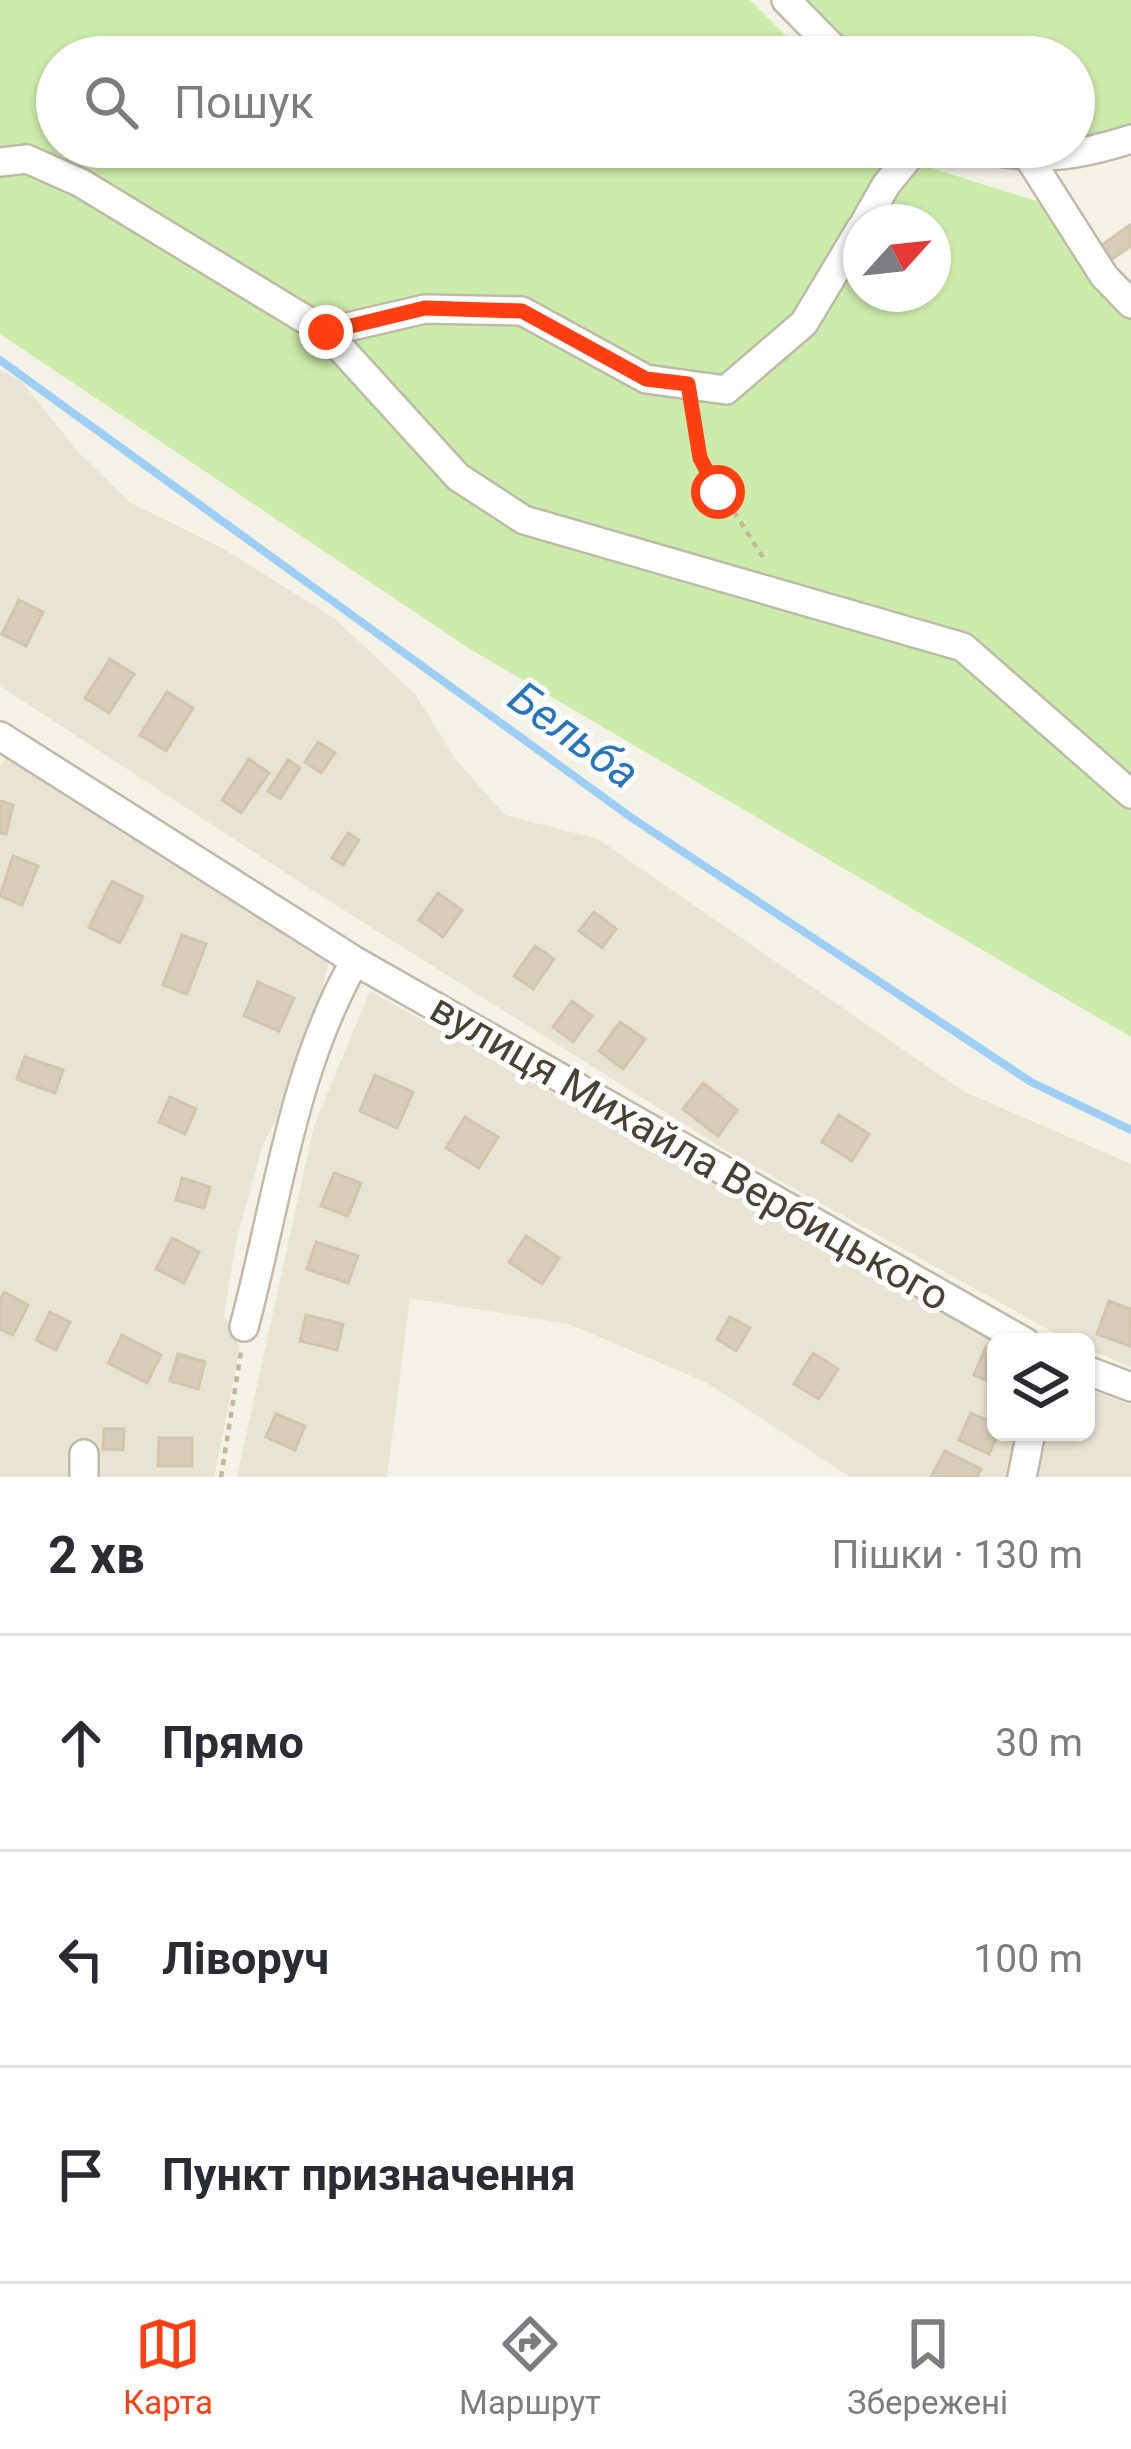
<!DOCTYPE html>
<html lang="uk">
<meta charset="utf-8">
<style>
:root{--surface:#fff;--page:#f2f2f3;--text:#2b2b33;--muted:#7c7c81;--line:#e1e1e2;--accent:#ff3f12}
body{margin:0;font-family:Roboto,sans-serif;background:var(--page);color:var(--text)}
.controls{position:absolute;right:36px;bottom:36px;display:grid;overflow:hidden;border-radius:18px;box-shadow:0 3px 9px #0004}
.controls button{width:108px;height:108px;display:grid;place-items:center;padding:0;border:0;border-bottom:3px solid var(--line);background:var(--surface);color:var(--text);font:60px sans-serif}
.compass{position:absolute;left:843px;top:204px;width:108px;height:108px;border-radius:50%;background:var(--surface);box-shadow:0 3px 9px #0004;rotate:63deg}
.stop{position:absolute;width:36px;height:36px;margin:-27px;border:9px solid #ff3f12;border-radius:50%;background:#fff}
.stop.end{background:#ff3f12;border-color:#fff;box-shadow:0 3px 12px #0008}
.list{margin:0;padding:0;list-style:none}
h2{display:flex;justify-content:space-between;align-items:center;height:156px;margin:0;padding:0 48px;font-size:51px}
h2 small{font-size:39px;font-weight:400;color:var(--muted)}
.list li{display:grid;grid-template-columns:78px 1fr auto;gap:36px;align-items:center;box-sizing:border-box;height:216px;padding:0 48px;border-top:3px solid var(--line)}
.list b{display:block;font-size:45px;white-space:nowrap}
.list em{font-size:39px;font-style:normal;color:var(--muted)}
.icon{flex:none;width:66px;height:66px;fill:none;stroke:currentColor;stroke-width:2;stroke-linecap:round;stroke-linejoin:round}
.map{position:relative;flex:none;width:1131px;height:1477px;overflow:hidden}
.search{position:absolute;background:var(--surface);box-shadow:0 3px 9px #0004;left:36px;right:36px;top:36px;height:132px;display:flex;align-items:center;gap:30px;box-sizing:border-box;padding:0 42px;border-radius:66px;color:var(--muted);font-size:45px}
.sheet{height:804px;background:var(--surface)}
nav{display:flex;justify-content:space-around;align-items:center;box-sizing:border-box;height:168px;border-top:3px solid var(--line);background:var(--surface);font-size:33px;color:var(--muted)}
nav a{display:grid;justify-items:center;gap:6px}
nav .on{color:var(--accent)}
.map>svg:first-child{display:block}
</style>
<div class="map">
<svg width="1131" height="1477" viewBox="0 0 1131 1477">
<rect width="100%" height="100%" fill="#f4f1e6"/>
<path fill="#e9e3d3" d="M0,370L21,381L80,454L131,503L224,549L334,618L415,694L456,760L505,815L598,839L963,1091L1131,1164V1367L1086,1348V1342L1062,1337L725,1150L312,890L0,686Z
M14,748L331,947L310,1053L262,1147L236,1242L224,1315L240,1348L214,1477H0V766Z
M370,991L996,1342V1432H1086V1388L1131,1405V1477H850L706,1382L568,1324L410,1298L387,1477H237L314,1126Z"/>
<path fill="#ccecab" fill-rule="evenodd" d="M0,0H750L807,57H57V147H897L912,162L1043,203L1131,295V1037L470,649L0,334ZM861,222H933V294H861Z
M806,0H1131V127L1074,137V57H860Z"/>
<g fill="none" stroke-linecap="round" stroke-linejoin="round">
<path stroke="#9dcef6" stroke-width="8" d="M0,360L632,818L1031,1082L1131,1130"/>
</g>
<path fill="#d7cdba" stroke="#d2c5ad" stroke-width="3" d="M1130,225L1131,246L1112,259L1102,245Z
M19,600L43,612L26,646L2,634Z
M110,659L134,674L109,713L85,698Z
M167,692L193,708L166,751L140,735Z
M318,742L335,753L321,773L305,762Z
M249,759L269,773L241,813L222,800Z
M288,760L300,768L280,799L268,791Z
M0,801L13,805L6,834L0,833Z
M348,833L359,840L343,865L332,858Z
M13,856L38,866L22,905L0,896Z
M112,881L143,897L120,943L89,927Z
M438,893L462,910L443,937L419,920Z
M594,912L616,929L602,948L579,931Z
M182,935L206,944L187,994L163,985Z
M535,946L554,959L533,989L514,976Z
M258,982L294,998L279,1031L244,1016Z
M572,1001L592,1016L573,1042L553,1027Z
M620,1022L645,1039L623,1069L599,1051Z
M25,1057L63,1070L55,1093L17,1079Z
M375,1075L413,1092L397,1128L360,1111Z
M703,1083L737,1110L718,1136L683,1109Z
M170,1097L196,1109L185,1134L159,1122Z
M839,1115L869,1134L852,1161L822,1142Z
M465,1117L498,1137L479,1168L446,1148Z
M334,1173L361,1183L348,1216L321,1206Z
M182,1178L210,1187L204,1208L176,1200Z
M526,1236L559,1258L542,1284L509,1262Z
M172,1238L199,1252L184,1283L156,1269Z
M316,1242L358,1256L348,1283L307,1269Z
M4,1292L28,1305L13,1335L0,1329V1300Z
M1109,1301L1131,1309L1130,1346L1097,1334Z
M50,1312L70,1322L56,1350L36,1340Z
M306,1315L343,1324L337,1350L300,1341Z
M730,1317L750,1328L736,1351L717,1339Z
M122,1335L161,1355L147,1383L108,1363Z
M986,1347L996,1351V1384L974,1375Z
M813,1353L838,1369L819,1399L794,1384Z
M178,1354L205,1362L198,1389L170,1381Z
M971,1413L996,1424L999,1432L989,1454L959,1440Z
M276,1414L305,1426L295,1450L266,1437Z
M104,1429H124L123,1450L103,1449Z
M159,1438H192V1466H158Z
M945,1451L981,1469L977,1477H931Z"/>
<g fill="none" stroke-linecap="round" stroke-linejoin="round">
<g stroke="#c1b9a8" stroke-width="32">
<path id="minor" d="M786,0L842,57
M968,147C1038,159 1062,161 1131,139
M1029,158L1104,276L1131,304
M0,162L27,159L81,183L326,332L425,309L522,311L646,379L726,390L804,323L861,228
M865,222L886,185L917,147
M326,332L458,477L524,520L963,647L1131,794
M0,736L355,961L1025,1342
M244,1327C277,1205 291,1073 355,961
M1086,1370L1131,1387
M84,1454V1477
M1022,1477L1031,1432"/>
</g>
<path stroke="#c4b698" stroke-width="4.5" stroke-dasharray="6 6" stroke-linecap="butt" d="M693,414L700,458L766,562
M221,1477L241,1352"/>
<use href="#minor" stroke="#fff" stroke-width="27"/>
</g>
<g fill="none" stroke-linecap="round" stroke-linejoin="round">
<path stroke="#ff3f12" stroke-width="15" d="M326,332L425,308L522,311L646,379L688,384L700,458L718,492"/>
</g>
<g text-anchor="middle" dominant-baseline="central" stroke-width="10" stroke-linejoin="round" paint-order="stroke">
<g font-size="42" fill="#484134" stroke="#fff">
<text transform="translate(690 1152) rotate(30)">вулиця Михайла Вербицького</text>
</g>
<g font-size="45" font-style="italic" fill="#2576bd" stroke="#fff">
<text transform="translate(574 735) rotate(36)">Бельба</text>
</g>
</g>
</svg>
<div class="controls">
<button><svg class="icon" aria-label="layers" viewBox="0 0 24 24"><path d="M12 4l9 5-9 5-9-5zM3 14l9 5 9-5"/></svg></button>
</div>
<svg class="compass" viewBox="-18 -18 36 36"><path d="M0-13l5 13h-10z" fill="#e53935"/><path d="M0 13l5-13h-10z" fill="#7c7c81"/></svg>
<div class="stop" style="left:718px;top:492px"></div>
<div class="stop end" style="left:326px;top:332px"></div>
<div class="search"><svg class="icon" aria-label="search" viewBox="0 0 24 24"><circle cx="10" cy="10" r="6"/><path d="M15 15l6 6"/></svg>Пошук</div>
</div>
<section class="sheet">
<h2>2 хв<small>Пішки · 130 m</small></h2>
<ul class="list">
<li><svg class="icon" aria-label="ahead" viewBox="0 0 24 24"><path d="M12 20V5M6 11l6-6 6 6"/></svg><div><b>Прямо</b></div><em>30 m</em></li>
<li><svg class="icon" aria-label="left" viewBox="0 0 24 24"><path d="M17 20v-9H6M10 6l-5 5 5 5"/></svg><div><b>Ліворуч</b></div><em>100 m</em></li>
<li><svg class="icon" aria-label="arrive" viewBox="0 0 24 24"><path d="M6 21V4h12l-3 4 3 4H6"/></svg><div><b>Пункт призначення</b></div></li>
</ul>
</section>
<nav>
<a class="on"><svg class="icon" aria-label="map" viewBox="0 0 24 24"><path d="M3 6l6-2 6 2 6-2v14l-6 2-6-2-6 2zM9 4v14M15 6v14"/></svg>Карта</a>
<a><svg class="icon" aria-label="directions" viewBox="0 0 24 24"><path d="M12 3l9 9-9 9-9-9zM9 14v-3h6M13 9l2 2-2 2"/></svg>Маршрут</a>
<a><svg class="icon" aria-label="saved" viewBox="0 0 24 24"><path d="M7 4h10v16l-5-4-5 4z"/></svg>Збережені</a>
</nav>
